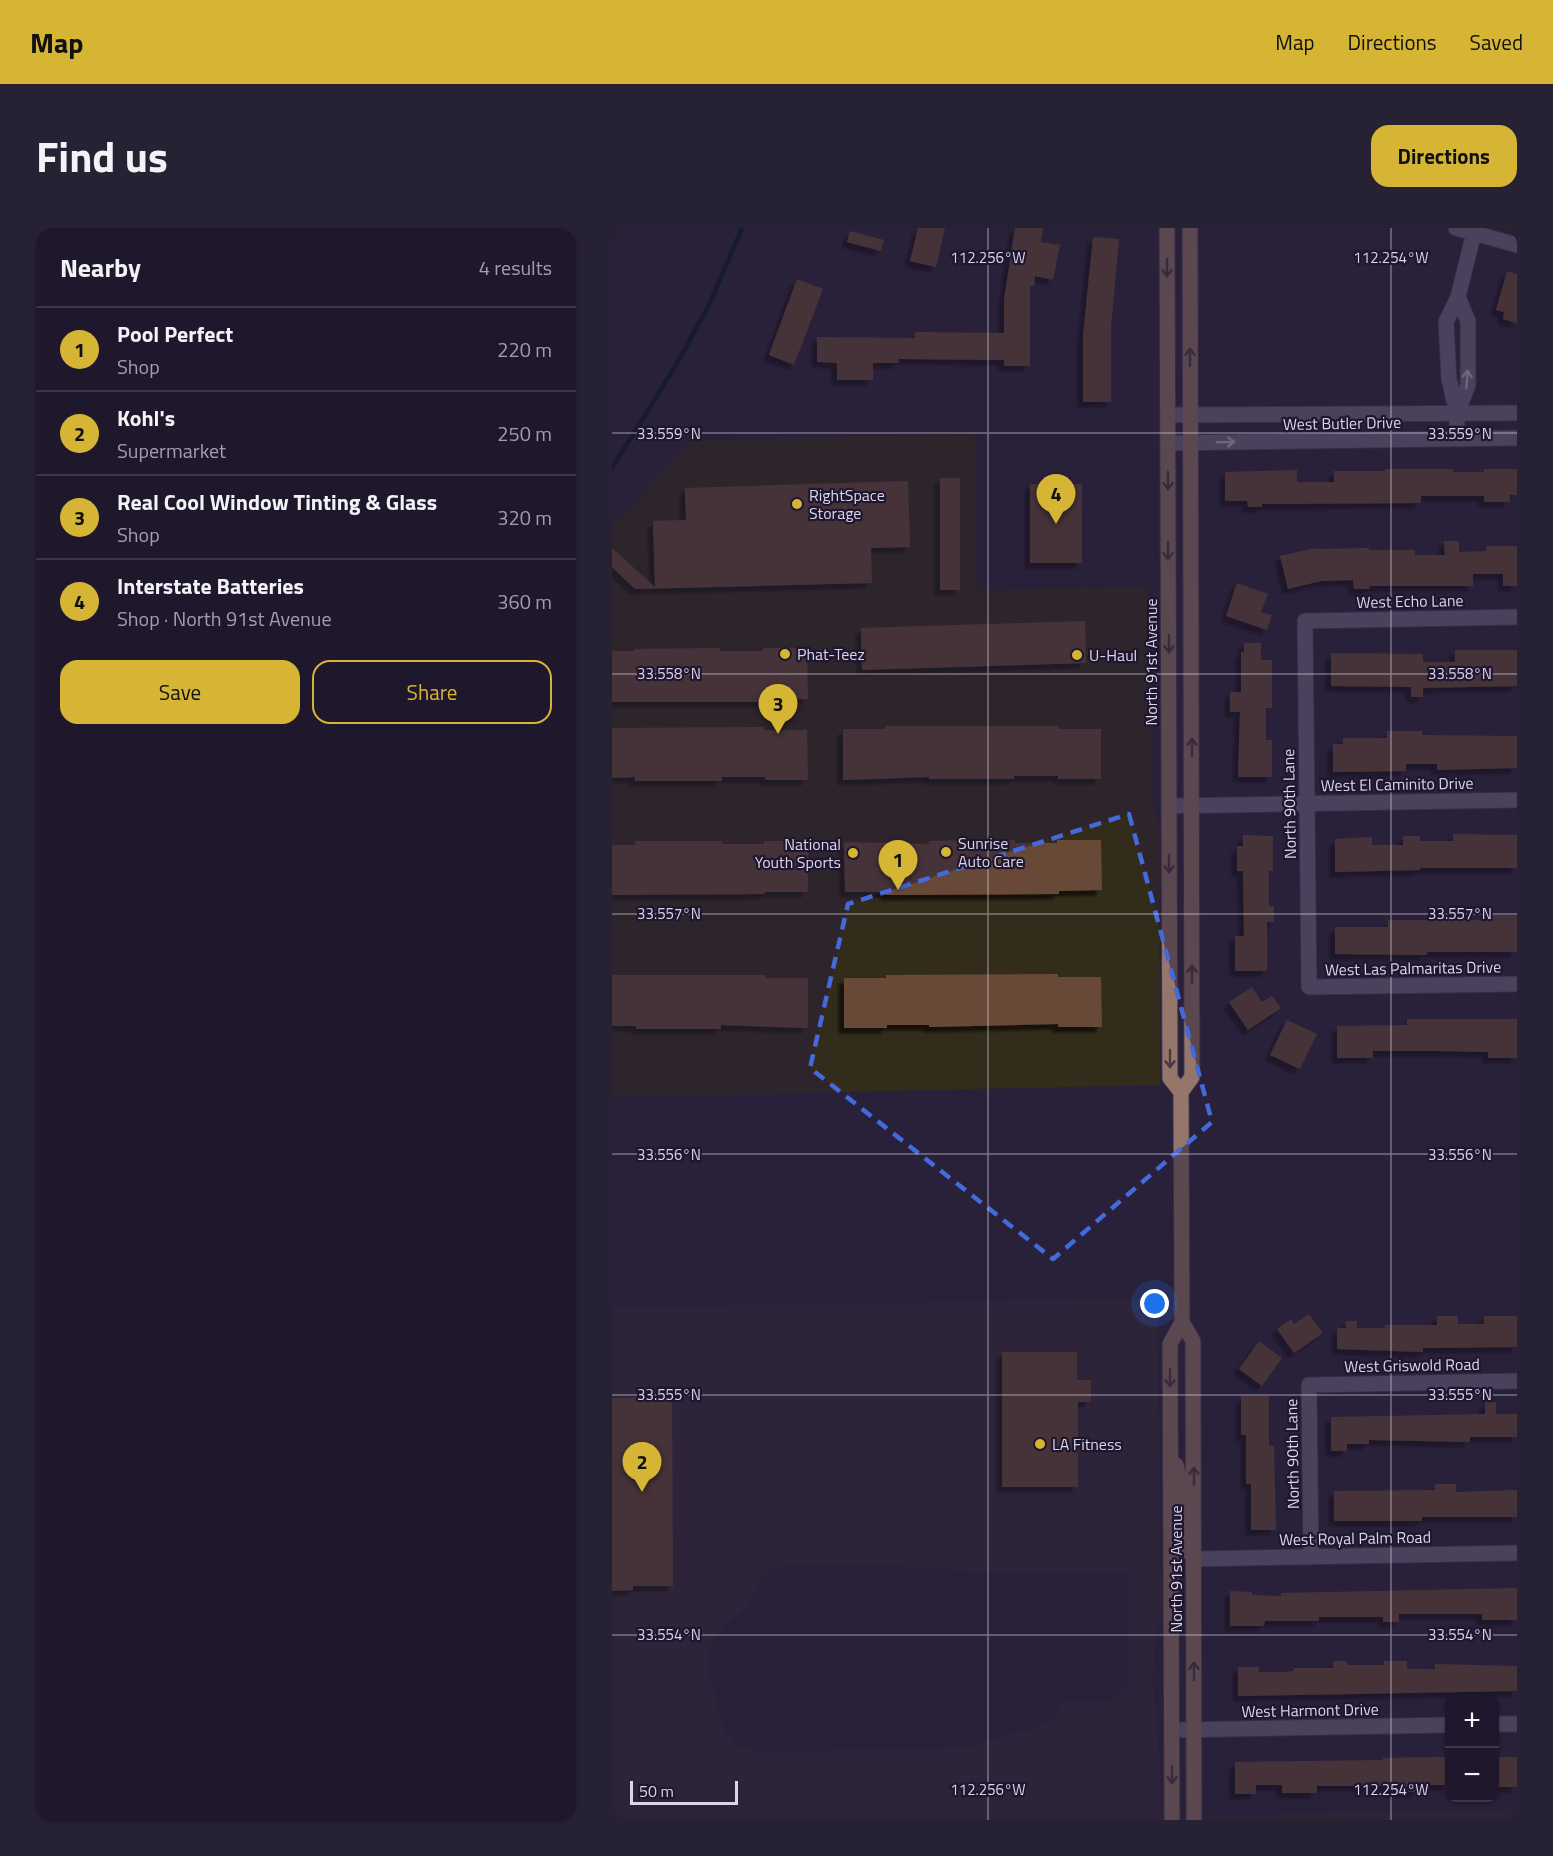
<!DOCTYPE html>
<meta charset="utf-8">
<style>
:root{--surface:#1f182c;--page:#272134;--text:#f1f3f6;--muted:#a1a0a9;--line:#3c3748;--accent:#d6b534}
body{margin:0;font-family:"Titillium Web",sans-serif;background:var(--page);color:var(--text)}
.controls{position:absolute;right:18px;bottom:18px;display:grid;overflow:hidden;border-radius:12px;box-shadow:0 2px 4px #0004}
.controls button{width:54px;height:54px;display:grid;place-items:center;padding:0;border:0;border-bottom:2px solid var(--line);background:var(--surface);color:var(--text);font:30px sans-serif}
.scale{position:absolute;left:18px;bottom:15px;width:108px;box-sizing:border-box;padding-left:6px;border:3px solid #dad6e7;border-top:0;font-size:16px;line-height:21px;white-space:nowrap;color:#dad6e7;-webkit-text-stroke:4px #1f1630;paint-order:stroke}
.you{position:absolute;left:543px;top:1076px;width:21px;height:21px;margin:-15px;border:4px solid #fff;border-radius:50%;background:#1a73e8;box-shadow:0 0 0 9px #1a73e833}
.badge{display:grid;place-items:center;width:39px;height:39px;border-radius:50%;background:var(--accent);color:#111;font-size:20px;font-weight:700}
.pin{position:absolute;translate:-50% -50px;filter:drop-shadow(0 2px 3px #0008)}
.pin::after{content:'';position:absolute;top:32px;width:21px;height:18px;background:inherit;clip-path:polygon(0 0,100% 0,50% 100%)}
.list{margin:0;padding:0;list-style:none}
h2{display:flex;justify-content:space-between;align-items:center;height:78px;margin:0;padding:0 24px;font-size:26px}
h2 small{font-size:20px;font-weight:400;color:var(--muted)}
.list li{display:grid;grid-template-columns:39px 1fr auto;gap:18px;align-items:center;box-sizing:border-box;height:84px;padding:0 24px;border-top:2px solid var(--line)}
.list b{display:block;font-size:22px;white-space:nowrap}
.list p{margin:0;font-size:20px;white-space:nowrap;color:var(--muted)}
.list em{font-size:20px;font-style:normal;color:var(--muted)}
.actions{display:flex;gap:12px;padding:18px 24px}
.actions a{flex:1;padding:14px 0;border:2px solid var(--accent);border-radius:18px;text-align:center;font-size:21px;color:var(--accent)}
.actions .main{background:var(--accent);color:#111}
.map{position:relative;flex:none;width:905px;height:1592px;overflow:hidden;border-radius:18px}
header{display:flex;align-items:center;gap:36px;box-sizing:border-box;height:84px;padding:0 30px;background:var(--accent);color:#111}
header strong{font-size:28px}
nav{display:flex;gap:33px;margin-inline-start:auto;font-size:21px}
.intro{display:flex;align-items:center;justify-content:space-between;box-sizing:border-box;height:144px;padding:0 36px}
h1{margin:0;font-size:42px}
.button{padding:15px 27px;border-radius:18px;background:var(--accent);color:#111;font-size:21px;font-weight:700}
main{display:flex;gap:36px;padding:0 36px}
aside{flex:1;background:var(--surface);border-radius:18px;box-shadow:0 2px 4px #0004}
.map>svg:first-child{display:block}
</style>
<header>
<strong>Map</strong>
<nav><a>Map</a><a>Directions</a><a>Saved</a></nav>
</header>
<div class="intro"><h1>Find us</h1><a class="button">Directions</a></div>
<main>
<aside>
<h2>Nearby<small>4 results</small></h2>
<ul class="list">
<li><span class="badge">1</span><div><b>Pool Perfect</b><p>Shop</p></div><em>220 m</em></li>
<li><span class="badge">2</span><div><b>Kohl's</b><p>Supermarket</p></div><em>250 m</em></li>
<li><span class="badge">3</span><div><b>Real Cool Window Tinting &amp; Glass</b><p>Shop</p></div><em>320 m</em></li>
<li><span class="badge">4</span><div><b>Interstate Batteries</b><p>Shop · North 91st Avenue</p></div><em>360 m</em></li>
</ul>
<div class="actions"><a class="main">Save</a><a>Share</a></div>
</aside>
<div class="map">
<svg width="905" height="1592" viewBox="0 0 905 1592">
<defs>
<filter id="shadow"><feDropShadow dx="-5.5" dy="5.5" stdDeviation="1.5" flood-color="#0009"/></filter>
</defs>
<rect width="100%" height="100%" fill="#29203a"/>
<path fill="#312939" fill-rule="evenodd" d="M545,1071L549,1345L553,1355V1378L543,1410L541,1455L548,1538L549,1592H0V1079ZM251,1336L360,1343L516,1345V1456L497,1474H449L439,1495L348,1521L143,1523L125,1518L111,1500L96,1441L97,1423L106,1405L117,1393L137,1376L151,1348L164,1339Z
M905,1581V1592H594V1588Z"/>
<path fill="#342c1b" d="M363,205L365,362L533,359L541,375L538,490L539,557L547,605L548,857L0,869V299L79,213Z"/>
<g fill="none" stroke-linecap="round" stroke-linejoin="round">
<path stroke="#001422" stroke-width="4.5" d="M0,240L64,137L97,77L130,0"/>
</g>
<path fill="#684a39" filter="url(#shadow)" d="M306,0H333L324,39L298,33Z
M403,0H431L429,14L448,17L441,52L423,48L422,58H418V138H392V132L287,131V135H261V152H225V135L205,134V109L303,110V104L392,105V72Z
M238,3L272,12L269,23L235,14Z
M481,9L507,11L499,100V174H471V108Z
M895,43L905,46V95L891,91L892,84L884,82Z
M185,51L211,61L182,137L157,127Z
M773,241H841V244H872V241H905V267H898V274H872V268H809V275L650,276V279H636L635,273H613V244L685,242V254H722V243H773Z
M328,250H348V362H328Z
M296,253L298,319L259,320L260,355L23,361L0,339V320L43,359L41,293L74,292L73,260Z
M418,256H470V335H418Z
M832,313H847V324L874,323V318H905V358H891V346H861V358H757L758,361H742L741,352L709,353L676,361L668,328L703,320V321L757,320V322H803V327H833Z
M625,355L656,366L649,384L660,387L655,402L614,388Z
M473,393L474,435L250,442L249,400Z
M632,415H649V432H660V480H654V512H660V549H626L628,484H618V464H629V424H632Z
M108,420V423H151V420H195L196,471H153V474H0V423H22V421Z
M843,422H905V458L811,460V469H799V459L719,458V425L811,426V434H843Z
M273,498H446V501H489V551H446V548H402V551H317V549L231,552V501H273Z
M152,499V502H195L196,552H153V549H110V553H23V549L0,550V500Z
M775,503H810V507L905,508V540L825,542V536H794V543L721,544V516H731V510H775Z
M841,606L905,607V640H808V642L723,644V611L760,609V617H791V608H808V613H841Z
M631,607L661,608V643H657V678H662V694H655V743H623V708H632L631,643H625V618H631Z
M403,612V615H445V612H489L490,662L447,663V666L274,667V664H233L232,614L317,616V613Z
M23,613H110V616H152V613H196V664H152L153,666L0,667V617H23Z
M875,687H905V724H815V727L723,726V699H776V692H875Z
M446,746V749H489L490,799H446V796L317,799V797H275V800H232V750H274V747Z
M0,747H153V750H196V800L109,797V801H24V798H0Z
M640,759L650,774L660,768L669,780L636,802L617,774Z
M795,791H905V830H876V824L825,823H761V830H725V798L795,797Z
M675,792L705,806L688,841L658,827Z
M697,1086L711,1105L682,1125L665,1101L679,1091L682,1096Z
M825,1088H846V1096H872V1088H905V1119L811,1120V1124L725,1121V1100H734V1093H745V1100H773V1097H825Z
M647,1113L670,1130L650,1158L627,1141Z
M390,1124H465V1152H479V1174H466V1259H390Z
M629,1168H657V1218H662L664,1302H639V1256H634V1207H629Z
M60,1169L61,1358H21V1362L0,1363V1170Z
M873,1174H884V1186H905V1209H858V1214L757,1212V1216H735V1223H719V1189L873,1186Z
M823,1256H844V1264L905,1262V1289H810V1293H722V1263L823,1262Z
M905,1360V1392H870V1386H787V1394H771V1389H707V1393H653L652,1398H618V1363L640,1364V1367L669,1368V1365Z
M721,1433H735V1437H772V1433H795V1441H823V1436L905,1438V1463L626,1468V1439H647V1444H672L682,1443V1440H721Z
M821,1529H837V1557H806V1564H780V1558H705V1565H670V1557H644V1566H623V1534L771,1532V1530Z
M882,1529H905V1559H882Z"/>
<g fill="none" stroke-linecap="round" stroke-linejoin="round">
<g stroke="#423a51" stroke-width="17">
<path id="minor" d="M844,0L905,17
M845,186L856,157V93L846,69
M845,211V186L837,151L834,94L846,69L863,0
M905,389L693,393L697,759L905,756
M558,578L905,572
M699,1329L697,1157L905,1153
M582,1331L905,1325
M882,1496H905
M560,1502L837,1497"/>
</g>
<g stroke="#423a51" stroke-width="17">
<path id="tertiary" d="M556,187L905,185
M556,215L905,210"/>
</g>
<g stroke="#423a51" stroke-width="17">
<path id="secondary" d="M555,0L558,850L569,864
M570,1094L581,1113L582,1592
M564,1237L569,1256L571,1312L582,1331
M560,1592L558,1116L570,1094L569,864L580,849L578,0"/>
</g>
<use href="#minor" stroke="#726988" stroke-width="15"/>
<use href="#tertiary" stroke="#726988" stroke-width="15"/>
<use href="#secondary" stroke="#95766b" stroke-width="15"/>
</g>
<defs><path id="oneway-shaft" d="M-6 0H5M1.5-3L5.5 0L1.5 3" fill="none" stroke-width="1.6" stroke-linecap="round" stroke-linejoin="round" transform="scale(1.5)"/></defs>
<g stroke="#483845">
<use href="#oneway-shaft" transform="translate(555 40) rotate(90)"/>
<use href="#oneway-shaft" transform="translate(578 129) rotate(-90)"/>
<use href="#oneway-shaft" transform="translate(556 253) rotate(90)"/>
<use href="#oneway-shaft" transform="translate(556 323) rotate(90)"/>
<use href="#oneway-shaft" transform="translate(557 416) rotate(90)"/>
<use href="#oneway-shaft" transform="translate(580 519) rotate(-90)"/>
<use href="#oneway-shaft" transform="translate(557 636) rotate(90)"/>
<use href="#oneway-shaft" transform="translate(580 746) rotate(-90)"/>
<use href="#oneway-shaft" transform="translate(558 831) rotate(90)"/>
<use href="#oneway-shaft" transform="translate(558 1150) rotate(90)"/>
<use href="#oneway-shaft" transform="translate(582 1248) rotate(-90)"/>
<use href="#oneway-shaft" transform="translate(582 1443) rotate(-90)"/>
<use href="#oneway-shaft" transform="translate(560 1547) rotate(90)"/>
</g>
<g stroke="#c0bbcf">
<use href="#oneway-shaft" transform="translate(855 151) rotate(-86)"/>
<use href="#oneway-shaft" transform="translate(614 214) rotate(-1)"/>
</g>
<path d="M0 0H905V1592H0ZM517,586L600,894L441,1031L198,840L236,676Z" fill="#29203a" fill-opacity=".55" fill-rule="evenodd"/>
<path fill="none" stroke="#4369db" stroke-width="4.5" stroke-dasharray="12 8" stroke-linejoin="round" d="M517,586L600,894L441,1031L198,840L236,676Z"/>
<path fill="none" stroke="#dad6e7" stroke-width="1.5" stroke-opacity="0.45" d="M376,0V1592M779,0V1592M0,205H905M0,446H905M0,686H905M0,926H905M0,1167H905M0,1407H905"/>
<g fill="#d6b534" stroke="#1f1630" stroke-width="2">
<circle cx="185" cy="276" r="6"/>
<circle cx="173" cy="426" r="6"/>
<circle cx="465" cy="427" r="6"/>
<circle cx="334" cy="624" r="6"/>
<circle cx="241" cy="625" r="6"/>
<circle cx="428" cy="1216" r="6"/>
</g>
<g text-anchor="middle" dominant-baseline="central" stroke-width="4.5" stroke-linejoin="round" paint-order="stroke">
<g font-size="16" fill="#dad6e7" stroke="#1f1630">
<text transform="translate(730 195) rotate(-1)">West Butler Drive</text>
<text transform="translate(798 373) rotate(-1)">West Echo Lane</text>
<text transform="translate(539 434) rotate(-90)">North 91st Avenue</text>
<text transform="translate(785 556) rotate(-1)">West El Caminito Drive</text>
<text transform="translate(677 576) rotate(-91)">North 90th Lane</text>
<text transform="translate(801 740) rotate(-1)">West Las Palmaritas Drive</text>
<text transform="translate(800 1137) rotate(-1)">West Griswold Road</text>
<text transform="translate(680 1226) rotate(-91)">North 90th Lane</text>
<text transform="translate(743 1310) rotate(-1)">West Royal Palm Road</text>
<text transform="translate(564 1341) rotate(-90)">North 91st Avenue</text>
<text transform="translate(698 1482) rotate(-1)">West Harmont Drive</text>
</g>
<g font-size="16" fill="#dad6e7" stroke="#1f1630" text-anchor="start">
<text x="197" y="267">RightSpace<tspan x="197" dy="18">Storage</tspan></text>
<text x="185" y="426">Phat-Teez</text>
<text x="477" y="427">U-Haul</text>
<text x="346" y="615">Sunrise<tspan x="346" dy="18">Auto Care</tspan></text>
<text x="229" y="616" text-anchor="end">National<tspan x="229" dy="18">Youth Sports</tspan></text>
<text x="440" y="1216">LA Fitness</text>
</g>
</g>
<g font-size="15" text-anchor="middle" fill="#dad6e7" stroke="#1f1630" stroke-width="4.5" stroke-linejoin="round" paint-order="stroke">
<text x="376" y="35">112.256°W</text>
<text x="779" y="35">112.254°W</text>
<text x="57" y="211">33.559°N</text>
<text x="848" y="211">33.559°N</text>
<text x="57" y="451">33.558°N</text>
<text x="848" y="451">33.558°N</text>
<text x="57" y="691">33.557°N</text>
<text x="848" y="691">33.557°N</text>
<text x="57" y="932">33.556°N</text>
<text x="848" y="932">33.556°N</text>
<text x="57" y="1172">33.555°N</text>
<text x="848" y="1172">33.555°N</text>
<text x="57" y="1412">33.554°N</text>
<text x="848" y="1412">33.554°N</text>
<text x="376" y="1567">112.256°W</text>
<text x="779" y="1567">112.254°W</text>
</g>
</svg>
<div class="controls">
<button>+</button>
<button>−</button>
</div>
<div class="scale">50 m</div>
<div class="you"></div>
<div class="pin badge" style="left:286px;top:662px">1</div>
<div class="pin badge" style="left:30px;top:1264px">2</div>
<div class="pin badge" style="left:166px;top:506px">3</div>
<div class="pin badge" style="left:444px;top:296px">4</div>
</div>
</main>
